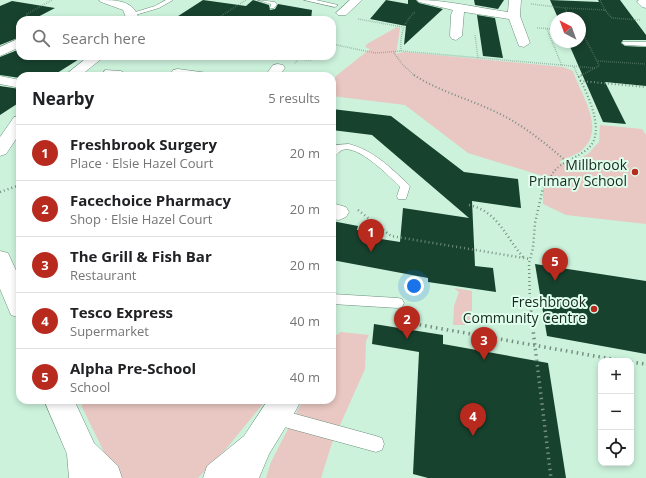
<!DOCTYPE html>
<meta charset="utf-8">
<style>
:root{--surface:#fff;--page:#f6f6f6;--text:#202124;--muted:#757577;--line:#e0e0e0;--accent:#b82a1d}
body{margin:0;font-family:"Open Sans",sans-serif;background:var(--page);color:var(--text)}
.controls{position:absolute;right:12px;bottom:12px;display:grid;overflow:hidden;border-radius:8px;box-shadow:0 2px 6px #0003}
.controls button{width:36px;height:36px;display:grid;place-items:center;padding:0;border:0;border-bottom:1px solid var(--line);background:var(--surface);color:var(--text);font:20px sans-serif}
.compass{position:absolute;left:550px;top:12px;width:36px;height:36px;border-radius:50%;background:var(--surface);box-shadow:0 2px 6px #0003;rotate:319deg}
.you{position:absolute;left:414px;top:286px;width:14px;height:14px;margin:-10px;border:3px solid #fff;border-radius:50%;background:#1a73e8;box-shadow:0 0 0 6px #1a73e833}
.badge{display:grid;place-items:center;width:26px;height:26px;border-radius:50%;background:var(--accent);color:#fff;font-size:13px;font-weight:700}
.pin{position:absolute;translate:-50% -33px;filter:drop-shadow(0 1px 2px #0008)}
.pin::after{content:'';position:absolute;top:21px;width:14px;height:12px;background:inherit;clip-path:polygon(0 0,100% 0,50% 100%)}
.list{margin:0;padding:0;list-style:none}
h2{display:flex;justify-content:space-between;align-items:center;height:52px;margin:0;padding:0 16px;font-size:17px}
h2 small{font-size:13px;font-weight:400;color:var(--muted)}
.list li{display:grid;grid-template-columns:26px 1fr auto;gap:12px;align-items:center;box-sizing:border-box;height:56px;padding:0 16px;border-top:1px solid var(--line)}
.list b{display:block;font-size:15px;white-space:nowrap}
.list p{margin:0;font-size:13px;white-space:nowrap;color:var(--muted)}
.list em{font-size:13px;font-style:normal;color:var(--muted)}
.icon{flex:none;width:22px;height:22px;fill:none;stroke:currentColor;stroke-width:2;stroke-linecap:round;stroke-linejoin:round}
.map{position:relative;flex:none;width:646px;height:478px;overflow:hidden}
.search{position:absolute;background:var(--surface);box-shadow:0 2px 6px #0003;left:16px;top:16px;width:320px;height:44px;display:flex;align-items:center;gap:10px;box-sizing:border-box;padding:0 14px;border-radius:12px;color:var(--muted);font-size:15px}
.panel{position:absolute;background:var(--surface);box-shadow:0 2px 6px #0003;left:16px;top:72px;width:320px;height:332px;border-radius:12px}
.map>svg:first-child{display:block}
</style>
<div class="map">
<svg width="646" height="478" viewBox="0 0 646 478">
<rect width="100%" height="100%" fill="#ccf2dc"/>
<path fill="#e9c7c2" d="M397,27L400,28L396,54L404,52L563,67L573,71C581,96 607,129 581,151C574,156 565,158 559,162L568,165L588,154L599,142L600,125L642,129L646,135V224L566,215L543,204V176L468,153L405,105L332,96V83L336,76L370,49L365,47L367,44Z
M454,288L472,291V319L468,325H453L454,306L459,292Z
M341,332L369,335L366,341L365,369L332,443L321,478H266L271,462L303,400H332V338Z
M82,400H266L226,449L198,478H121L104,452L82,407Z"/>
<path fill="#17422e" d="M203,0L246,6L253,0L269,5L270,10L275,9L278,4L312,10L311,20H172Z
M386,0L408,4V0H416L419,3L443,9L404,45L406,26L370,19Z
M474,0H504L498,9L475,5Z
M550,0L599,2L598,0H620L646,35V40H623L621,43L625,46L646,47V86L605,82L626,124L603,122L568,42H580V18H558Z
M12,1L55,8L32,20H20V37L0,45V6Z
M477,15L495,18L503,58L483,56Z
M20,49V56H84L54,75L20,76V78L0,75V57Z
M0,86L20,89V102L0,115Z
M332,109L391,116L464,172L518,179L521,208L472,201L475,266L493,268L496,292L428,282V278L332,260V221L358,226L357,230L363,231L362,236L400,242L403,208L469,218L372,135L332,130Z
M535,264L646,281V354L547,336Z
M374,324L443,335V344L548,363L566,478H428L413,474L419,352L372,344Z"/>
<g fill="none" stroke-linecap="round" stroke-linejoin="round">
<g stroke="#6b8f7b" stroke-width="1">
<path id="lane" d="M166,0H173L159,8L132,16L129,14L155,6Z
M258,0L275,2L277,5L274,8H270L271,4Z
M304,0H316L338,5L335,7Z
M623,42H646V46L625,45L622,43Z
M105,70L121,71L130,76L108,74L104,72Z
M349,144C373,150 390,167 408,184L410,186L406,199H398L397,196L400,187C390,177 358,144 342,150C338,152 337,156 332,157V149L336,145Z
M332,294L398,298L402,299L404,303L402,307L398,308L332,304Z
M277,409L376,436L382,438L384,444L382,450L376,452L277,425L272,422L269,417L272,412Z"/>
</g>
<g stroke="#6b8f7b" stroke-width="1">
<path id="street" d="M99,0C116,0 135,0 139,20H127L123,10L101,2Z
M350,0H362L346,15H338L336,13Z
M417,0C448,0 478,8 508,12L509,0H521L520,16L530,43L524,47L519,46L509,19L464,12L462,36L456,40L452,39L450,36L451,15L453,10L419,2Z
M639,0H646V8L642,7L637,2Z
M20,38V47L0,56V47Z
M89,56H105L80,76H64Z
M278,64L283,65L285,68L279,76H265L273,65Z
M178,69L208,73L210,76H173L171,73L173,70Z
M0,76L20,80V88L0,84Z
M20,116V133L6,154L0,156V137L14,117Z
M332,203L346,207L349,212L346,217L339,220L332,219Z
M0,251L8,253L20,279V318L11,315L0,289Z
M44,400H74L94,443L118,466L122,478H69L67,454Z
M268,400H301L296,410L269,454L259,478H203L207,466L244,436Z"/>
</g>
<path stroke="#748e7f" stroke-width="1.5" stroke-dasharray="0.5 1.5" stroke-linecap="butt" d="M531,4L565,8L569,18
M565,8L605,10L600,0
M605,10L612,18L640,20
M166,17L182,20
M358,19L403,27
M26,20L27,14L52,0
M215,20L246,0
M537,28L556,29
M547,29L562,66
M580,33L583,34L597,61
M475,35L478,58
M332,44L375,53L401,51L595,68L599,66L597,61L646,64
M401,51C400,35 403,23 415,12
M394,53L403,65L415,76
M292,56L291,58L298,59L295,63
M298,59L310,60L312,56
M574,67L578,76
M580,76L595,68"/>
<path stroke="#748e7f" stroke-width="2" stroke-dasharray="1 2.5" stroke-linecap="butt" d="M414,75C440,92 470,99 498,113C523,125 545,143 566,161
M578,77L582,75
M580,81L646,87
M551,176C559,162 573,160 585,151C609,135 587,94 578,75"/>
<path stroke="#748e7f" stroke-width="2.5" stroke-dasharray="1 3" stroke-linecap="butt" d="M0,192L20,185
M469,205C498,211 506,238 524,258
M358,210L391,236L530,259
M530,306L529,263L533,248L535,223L543,188L551,175"/>
<path stroke="#748e7f" stroke-width="3.5" stroke-dasharray="1.5 4" stroke-linecap="butt" d="M530,305L551,478
M408,315L415,323
M398,321L623,361
M631,362L646,364"/>
<use href="#lane" fill="#fff" fill-rule="evenodd"/>
<use href="#street" fill="#fff" fill-rule="evenodd"/>
</g>
<g fill="#b82a1d" stroke="#dffeec" stroke-width="1.5">
<circle cx="635" cy="172" r="4"/>
<circle cx="594" cy="309" r="4"/>
</g>
<g text-anchor="middle" dominant-baseline="central" stroke-width="4" stroke-linejoin="round" paint-order="stroke">
<g font-size="14" fill="#192820" stroke="#dffeec" text-anchor="end">
<text x="627" y="164">Millbrook<tspan x="627" dy="16">Primary School</tspan></text>
<text x="586" y="301">Freshbrook<tspan x="586" dy="16">Community Centre</tspan></text>
</g>
</g>
</svg>
<div class="controls">
<button>+</button>
<button>−</button>
<button><svg class="icon" aria-label="locate" viewBox="0 0 24 24"><circle cx="12" cy="12" r="6"/><path d="M12 2v4M12 18v4M2 12h4M18 12h4"/></svg></button>
</div>
<svg class="compass" viewBox="-18 -18 36 36"><path d="M0-13l5 13h-10z" fill="#e53935"/><path d="M0 13l5-13h-10z" fill="#757577"/></svg>
<div class="you"></div>
<div class="pin badge" style="left:371px;top:252px">1</div>
<div class="pin badge" style="left:407px;top:339px">2</div>
<div class="pin badge" style="left:484px;top:360px">3</div>
<div class="pin badge" style="left:473px;top:436px">4</div>
<div class="pin badge" style="left:555px;top:281px">5</div>
<div class="search"><svg class="icon" aria-label="search" viewBox="0 0 24 24"><circle cx="10" cy="10" r="6"/><path d="M15 15l6 6"/></svg>Search here</div>
<section class="panel">
<h2>Nearby<small>5 results</small></h2>
<ul class="list">
<li><span class="badge">1</span><div><b>Freshbrook Surgery</b><p>Place · Elsie Hazel Court</p></div><em>20 m</em></li>
<li><span class="badge">2</span><div><b>Facechoice Pharmacy</b><p>Shop · Elsie Hazel Court</p></div><em>20 m</em></li>
<li><span class="badge">3</span><div><b>The Grill &amp; Fish Bar</b><p>Restaurant</p></div><em>20 m</em></li>
<li><span class="badge">4</span><div><b>Tesco Express</b><p>Supermarket</p></div><em>40 m</em></li>
<li><span class="badge">5</span><div><b>Alpha Pre-School</b><p>School</p></div><em>40 m</em></li>
</ul>
</section>
</div>
